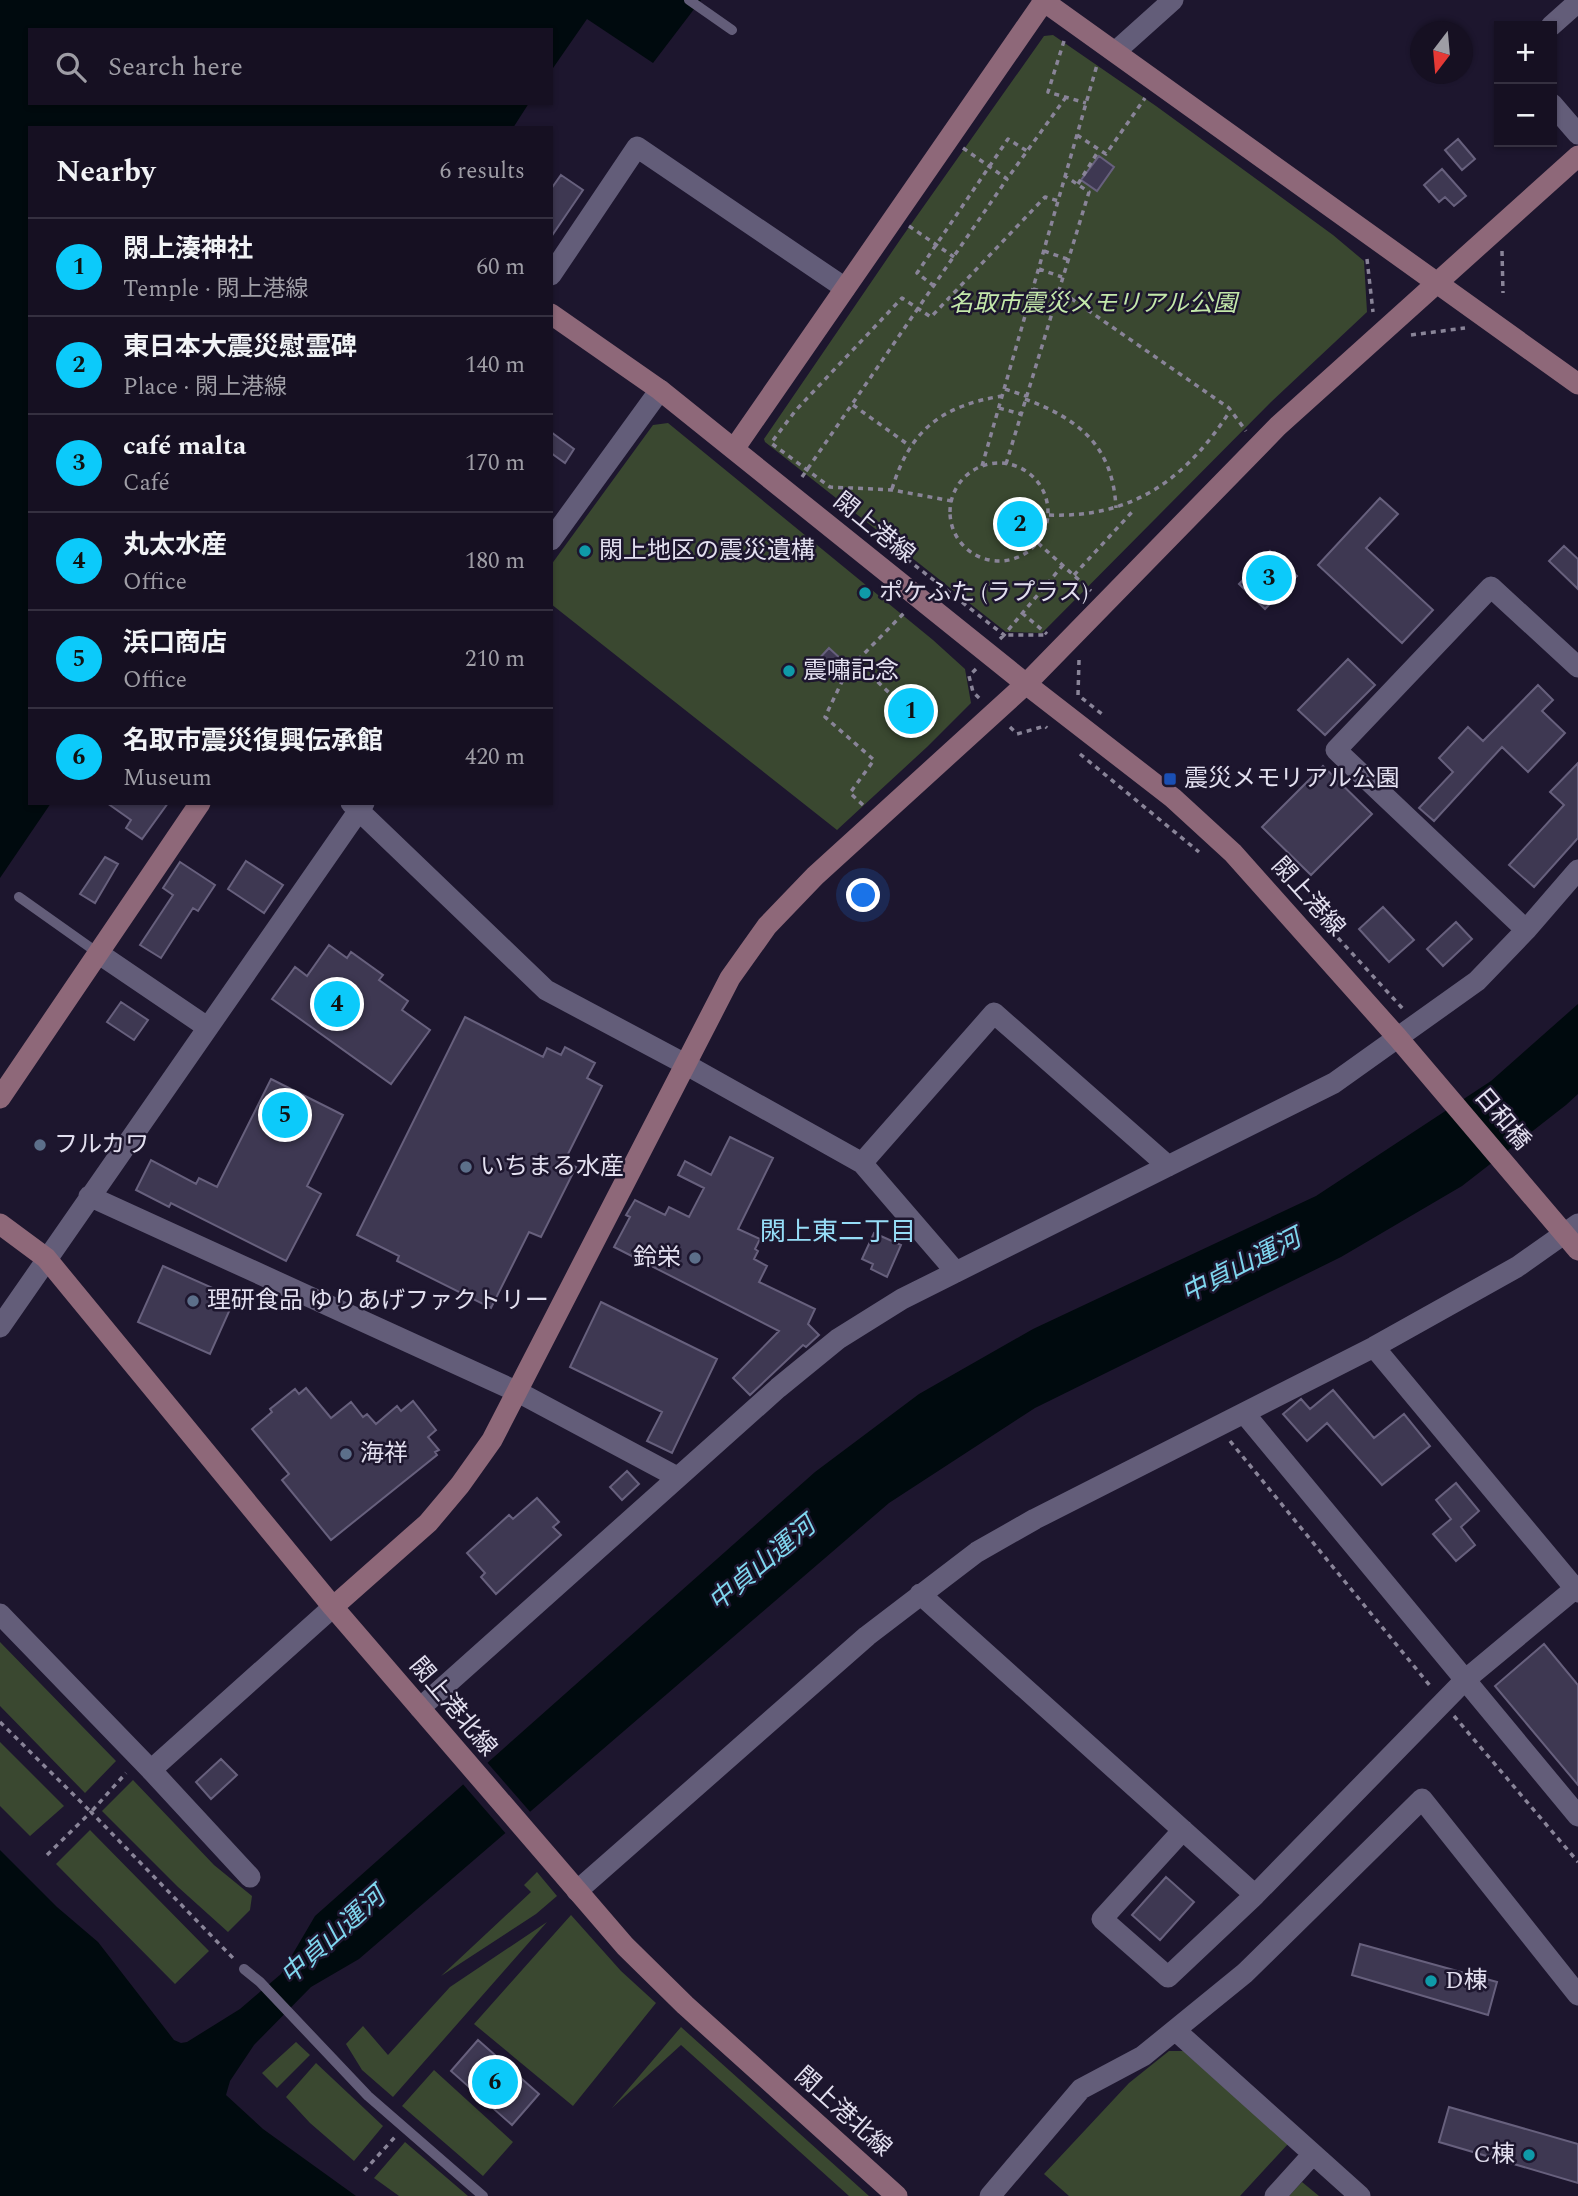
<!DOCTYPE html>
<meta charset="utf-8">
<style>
:root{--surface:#161022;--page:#231e2f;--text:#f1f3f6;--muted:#9e9da5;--line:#353040;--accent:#0ccafa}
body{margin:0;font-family:Spectral,"Noto Sans JP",serif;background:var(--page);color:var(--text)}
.controls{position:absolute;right:21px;top:21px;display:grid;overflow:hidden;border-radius:0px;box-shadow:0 2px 5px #0004}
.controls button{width:63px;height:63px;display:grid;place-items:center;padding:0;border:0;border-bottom:2px solid var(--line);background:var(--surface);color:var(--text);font:35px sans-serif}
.compass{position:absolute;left:1410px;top:21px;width:63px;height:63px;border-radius:50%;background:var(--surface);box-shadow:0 2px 5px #0004;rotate:196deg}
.you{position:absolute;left:864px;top:896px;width:24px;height:24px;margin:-18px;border:5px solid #fff;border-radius:50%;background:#1a73e8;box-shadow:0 0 0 10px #1a73e833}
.badge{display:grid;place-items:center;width:46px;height:46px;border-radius:50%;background:var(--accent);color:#111;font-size:23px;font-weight:700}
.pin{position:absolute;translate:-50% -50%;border:4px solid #fff;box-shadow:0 2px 7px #0006}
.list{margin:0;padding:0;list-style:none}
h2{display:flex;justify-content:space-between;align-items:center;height:91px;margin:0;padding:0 28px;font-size:30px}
h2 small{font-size:23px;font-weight:400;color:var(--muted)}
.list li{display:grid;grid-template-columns:46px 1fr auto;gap:21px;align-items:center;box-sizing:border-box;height:98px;padding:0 28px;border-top:2px solid var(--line)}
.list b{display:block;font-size:26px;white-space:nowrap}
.list p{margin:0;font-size:23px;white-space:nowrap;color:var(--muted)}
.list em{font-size:23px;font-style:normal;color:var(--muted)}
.icon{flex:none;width:38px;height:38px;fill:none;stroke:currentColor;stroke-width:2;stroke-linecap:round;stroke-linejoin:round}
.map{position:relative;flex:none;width:1578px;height:2196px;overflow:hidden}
.search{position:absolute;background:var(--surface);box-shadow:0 2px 5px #0004;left:28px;top:28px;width:525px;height:77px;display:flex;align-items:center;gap:18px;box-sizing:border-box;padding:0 24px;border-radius:0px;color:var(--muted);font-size:26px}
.panel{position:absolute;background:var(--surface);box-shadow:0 2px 5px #0004;left:28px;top:126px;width:525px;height:679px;border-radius:0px}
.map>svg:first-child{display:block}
</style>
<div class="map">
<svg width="1578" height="2196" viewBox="0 0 1578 2196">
<rect width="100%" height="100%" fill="#1d162e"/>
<path fill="#3a4830" d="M1053,35L1156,106L1333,235L1364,261L1367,312L1271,402L1042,633L1006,632L765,442L764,439L902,237L1044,36Z
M668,423L933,640L965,669L971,703L927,747L837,830L551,604V565L653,425Z
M0,1642L116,1761L85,1793L0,1706Z
M0,1742L64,1806L30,1836L0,1806Z
M133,1780L214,1865L252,1896L250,1910L228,1932L178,1887L102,1811Z
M90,1830L209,1951L175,1984L56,1864Z
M537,1872L557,1896L536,1914L441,1976L531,1892L524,1885Z
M571,1915L621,1971L656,2003L573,2106L474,2024Z
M547,1922L393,2097L362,2070L346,2044L363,2026L388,2055L450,1987Z
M681,2027L869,2196H849L681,2045L612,2108Z
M296,2042L310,2055L277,2088L262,2073Z
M1169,2051H1183L1288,2144L1240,2196H1069L1044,2174L1129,2083Z
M316,2063L383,2126L354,2161L310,2123L286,2097Z
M434,2070L513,2142L483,2176L402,2106Z
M405,2142L468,2196H399L374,2178Z
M1302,2182L1319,2196H1289Z"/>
<path fill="#000a0e" d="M0,0H701L653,63L587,19L551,71V30H30V103H529L513,128H30V803H51L0,878Z
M1578,1004V1094L1566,1105L1462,1186L1341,1257L1035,1408L889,1503L359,1959L311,1987L254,2045L230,2081L226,2095L263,2129L356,2196H0V1850L57,1907L98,1942L174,2040L181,2043L187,2042L240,2009L281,1974L315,1916L815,1472L919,1394L1033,1329L1316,1196L1491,1081Z"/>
<path fill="#1d162e" d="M485,1760L532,1814L508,1836L461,1782Z"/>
<path fill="#3e3852" stroke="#67607d" stroke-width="2" d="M1458,139L1475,159L1462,170L1445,150Z
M1099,156L1114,167L1097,191L1081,180Z
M1442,169L1466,196L1454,206L1445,197L1439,202L1424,185Z
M561,175L583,190L551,237V189Z
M551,432L574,449L565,463L551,453Z
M1380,498L1398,514L1366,548L1433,610L1402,643L1318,565Z
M1564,546L1578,559V589L1549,561Z
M1270,551L1297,576L1265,609L1239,584Z
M829,648L841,659L827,674L815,663Z
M1348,659L1375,685L1325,735L1298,710Z
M1538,685L1553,700L1542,711L1565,733L1528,772L1502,747L1434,821L1419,808L1453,772L1439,758L1468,727L1483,741Z
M1578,763V838L1534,887L1509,865L1564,805L1550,792Z
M1323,766L1372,814L1311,875L1262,827Z
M107,803H168L142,839L126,828L131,820Z
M105,857L118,864L95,903L80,894Z
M246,861L283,885L264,913L228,889Z
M180,862L215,885L198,911L193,908L161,958L140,945L173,895L163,888Z
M1383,907L1414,940L1389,962L1359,929Z
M1456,922L1472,939L1443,966L1427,949Z
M329,945L347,958L351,952L383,975L379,980L408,1001L402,1010L430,1030L391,1084L272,999L295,967L307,976Z
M121,1002L148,1020L134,1040L107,1022Z
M465,1017L543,1057L547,1048L561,1055L565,1047L595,1063L587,1078L602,1086L564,1162L576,1167L541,1237L529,1232L491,1308L397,1261L399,1256L357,1235Z
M271,1079L343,1115L307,1186L321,1194L286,1261L171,1203L169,1207L136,1190L151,1160L196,1184L199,1178L217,1187Z
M730,1137L773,1158L738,1229L760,1239L755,1249L758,1251L754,1259L767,1266L759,1282L815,1309L808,1324L819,1335L806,1347L803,1345L750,1395L733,1378L779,1331L614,1247L630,1217L626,1215L635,1200L665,1215L669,1207L689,1217L704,1188L678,1175L685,1161L711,1175Z
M874,1233L901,1245L887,1277L871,1269L873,1264L862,1259Z
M163,1266L235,1298L210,1354L138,1322Z
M601,1302L717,1359L672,1453L647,1441L662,1412L570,1367Z
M306,1388L331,1418L351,1402L363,1417L367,1414L376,1424L397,1406L401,1411L413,1401L436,1430L428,1437L439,1450L435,1452L437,1455L331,1540L282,1480L289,1474L252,1429L272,1412L270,1409L295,1389L299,1394Z
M1333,1390L1374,1438L1404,1414L1430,1446L1382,1485L1327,1423L1307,1441L1283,1414L1301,1399L1310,1409Z
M627,1471L639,1484L622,1500L610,1487Z
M1456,1483L1479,1511L1461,1527L1475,1545L1456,1561L1433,1534L1451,1519L1436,1500Z
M537,1498L559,1522L553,1527L561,1535L496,1594L481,1577L485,1573L467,1553L509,1515L513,1519Z
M1544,1644L1578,1685V1785L1495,1686Z
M221,1759L237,1775L211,1799L196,1782Z
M1166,1877L1194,1902L1160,1940L1132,1915Z
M1360,1944L1497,1982L1488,2015L1352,1975Z
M478,2040L539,2094L512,2125L451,2071Z
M1449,2107L1578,2144V2183L1439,2142Z"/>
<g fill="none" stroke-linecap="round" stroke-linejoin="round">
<path stroke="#898498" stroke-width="3.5" stroke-dasharray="5 5" stroke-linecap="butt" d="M1064,41L1048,92L1086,103
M1077,135L1106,154L1145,98
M963,148L1007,179L1066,97
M1078,184L1099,150
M909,226L954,257
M1044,251L1067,259
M1502,251L1503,293
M1367,259L1373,312
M1039,269L1062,277
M934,286L917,273L1008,139L1027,151
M1033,289L1056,295H1066L1229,408L1246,431
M1411,335L1465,328
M1005,389L1026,396
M1025,399C1079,419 1113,446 1116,508
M853,405L910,446
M999,408L1021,414
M950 512a49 49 0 1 1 98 0a49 49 0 1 1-98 0Z
M1006,464L1089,192L1065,176
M982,466L1097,65
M802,477L1007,179
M892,489C910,430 941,406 1002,396
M952,501L892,490L830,487L771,443L796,410L902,298L931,317L1045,197L1059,201
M1049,515C1133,518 1186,479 1230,411
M1038,543L1091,591
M899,553L1004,635L1063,565
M1074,575L1132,512
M1022,613L1047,634
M1000,639L1004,635H1047
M1079,660L1078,695L1102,714
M856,661L904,707
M976,669L969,676L973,692L981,700
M1010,727L1017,734L1045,726L1047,728
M1080,754L1199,852
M863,805L850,793L874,760L825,717L847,671L904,613
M1338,938L1404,1010
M1230,1441L1431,1687
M1454,1716L1578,1862
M0,1722L91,1812L126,1773
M47,1855L91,1812L234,1959
M364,2171L395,2137"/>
<path stroke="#635d79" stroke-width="10" d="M689,0L732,30
M19,897L98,953
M244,1969L260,1982L368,2096L483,2196"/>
<path stroke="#635d79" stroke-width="21" d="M1551,26L1578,2
M1115,52L1173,0
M1552,104L1578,134
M551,275L637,147L845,288
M551,540L660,390
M351,803L546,990L685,1064L862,1163L956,1272
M1526,930L1336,750L1491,587L1578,667
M98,953L207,1027
M862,1163L994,1013L1168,1166
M89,1196L518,1392L677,1477
M0,1327L364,803
M1374,1347L1578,1592
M1244,1413L1578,1816
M920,1594L1255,1895L1465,1680L1578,1586
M0,1614L151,1770L333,1607
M420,1708L778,1388L838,1339L902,1299L1334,1083L1477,981L1526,930L1578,870
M151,1770L250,1877
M1183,1830L1102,1919L1168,1977L1255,1895
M577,1891L867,1636L977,1552L1035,1519L1374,1347L1517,1267L1578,1224
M1175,2030L1360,2196
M990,2196L1081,2089L1143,2056L1245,1973L1422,1799L1578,1995
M1275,2196L1313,2154"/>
<path stroke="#8e6879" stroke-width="21" d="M1042,0L1578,384
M551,314L660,390L1026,684L1173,798L1233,853L1398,1038L1578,1250
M734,449L1044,1
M0,1098L200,803
M0,1224L46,1258L333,1607L625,1946L685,2005L897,2196
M333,1607L428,1523L460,1485L492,1440L730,978L767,926L815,876L1026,684L1278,426L1578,156"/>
</g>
<g fill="#0f9aa8" stroke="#1d162e" stroke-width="2.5">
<circle cx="585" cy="551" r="7"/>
<circle cx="865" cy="593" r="7"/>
<circle cx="789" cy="671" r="7"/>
<circle cx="1431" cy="1981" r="7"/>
<circle cx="1529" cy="2155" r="7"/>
</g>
<rect fill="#1a4fb4" stroke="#1d162e" stroke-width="2.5" x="1163" y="772" width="14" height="14" rx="3.5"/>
<g fill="#5c6f8a" stroke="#1d162e" stroke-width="2.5">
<circle cx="40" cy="1145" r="7"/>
<circle cx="466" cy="1167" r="7"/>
<circle cx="695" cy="1258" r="7"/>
<circle cx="193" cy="1301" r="7"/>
<circle cx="346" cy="1454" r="7"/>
</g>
<g text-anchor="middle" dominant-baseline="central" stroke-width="5" stroke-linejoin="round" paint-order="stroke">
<g font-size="24" font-style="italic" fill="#c3e8aa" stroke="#1d162e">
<text x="1093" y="304">名取市震災メモリアル公園</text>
</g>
<g font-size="24" fill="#e2dfef" stroke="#1d162e">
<text transform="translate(874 528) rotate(39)">閖上港線</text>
<text transform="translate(1308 897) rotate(48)">閖上港線</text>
<text transform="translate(1502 1119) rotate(50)">日和橋</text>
<text transform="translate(453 1707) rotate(50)">閖上港北線</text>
<text transform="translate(843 2112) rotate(42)">閖上港北線</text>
</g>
<g font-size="24" fill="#e2dfef" stroke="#1d162e" text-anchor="start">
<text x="599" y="551">閖上地区の震災遺構</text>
<text x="879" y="593">ポケふた (ラプラス)</text>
<text x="803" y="671">震嘯記念</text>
<text x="1184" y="779">震災メモリアル公園</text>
<text x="54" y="1145">フルカワ</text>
<text x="480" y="1167">いちまる水産</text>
<text x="681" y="1258" text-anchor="end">鈴栄</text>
<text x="207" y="1301">理研食品 ゆりあげファクトリー</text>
<text x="360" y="1454">海祥</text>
<text x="1445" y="1981">D棟</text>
<text x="1515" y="2155" text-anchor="end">C棟</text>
</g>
<g font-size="26" fill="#96ddf7" stroke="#1d162e">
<text x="838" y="1232">閖上東二丁目</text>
</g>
<g font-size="26" font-style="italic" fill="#7fd6ee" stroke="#1d162e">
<text transform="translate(1241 1266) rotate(-27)">中貞山運河</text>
<text transform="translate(762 1564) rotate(-40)">中貞山運河</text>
<text transform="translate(333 1936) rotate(-42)">中貞山運河</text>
</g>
</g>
</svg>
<div class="controls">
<button>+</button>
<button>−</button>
</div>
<svg class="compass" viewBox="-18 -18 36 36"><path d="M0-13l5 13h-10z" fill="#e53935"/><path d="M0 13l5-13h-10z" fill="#9e9da5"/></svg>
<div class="you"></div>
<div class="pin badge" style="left:911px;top:711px">1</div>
<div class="pin badge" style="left:1020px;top:524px">2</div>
<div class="pin badge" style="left:1269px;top:578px">3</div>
<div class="pin badge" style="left:337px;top:1004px">4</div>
<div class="pin badge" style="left:285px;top:1115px">5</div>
<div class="pin badge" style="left:495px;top:2082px">6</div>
<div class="search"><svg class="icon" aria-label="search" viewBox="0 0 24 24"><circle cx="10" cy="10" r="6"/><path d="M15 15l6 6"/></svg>Search here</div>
<section class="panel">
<h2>Nearby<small>6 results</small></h2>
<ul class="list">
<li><span class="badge">1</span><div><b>閖上湊神社</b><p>Temple · 閖上港線</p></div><em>60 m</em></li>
<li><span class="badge">2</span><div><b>東日本大震災慰霊碑</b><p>Place · 閖上港線</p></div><em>140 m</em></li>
<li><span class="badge">3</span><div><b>café malta</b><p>Café</p></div><em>170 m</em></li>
<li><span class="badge">4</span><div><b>丸太水産</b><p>Office</p></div><em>180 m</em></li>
<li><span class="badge">5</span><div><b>浜口商店</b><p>Office</p></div><em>210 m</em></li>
<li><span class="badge">6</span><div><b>名取市震災復興伝承館</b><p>Museum</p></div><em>420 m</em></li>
</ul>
</section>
</div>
